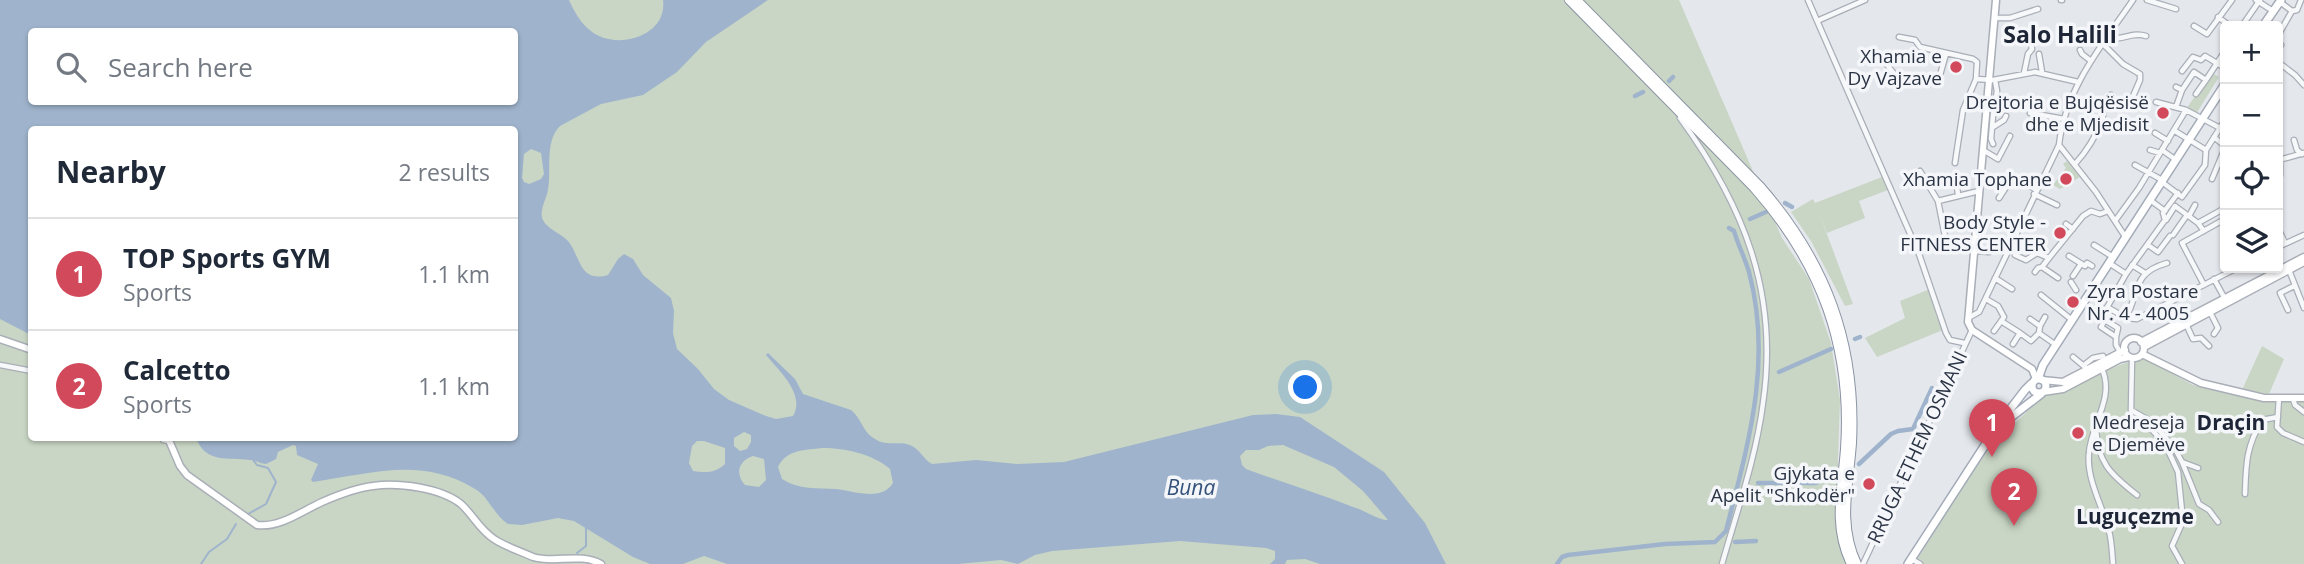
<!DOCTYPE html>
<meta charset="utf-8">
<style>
:root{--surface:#fff;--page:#f2f2f3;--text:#1f2937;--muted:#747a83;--line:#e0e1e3;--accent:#d1495b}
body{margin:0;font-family:"Open Sans",sans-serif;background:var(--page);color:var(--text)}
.controls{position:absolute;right:21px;top:21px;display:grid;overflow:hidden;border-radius:7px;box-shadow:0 2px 5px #0004}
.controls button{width:63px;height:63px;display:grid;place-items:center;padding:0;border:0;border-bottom:2px solid var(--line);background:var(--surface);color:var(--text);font:35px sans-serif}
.you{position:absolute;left:1306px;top:388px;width:24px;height:24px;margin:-18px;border:5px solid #fff;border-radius:50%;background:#1a73e8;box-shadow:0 0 0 10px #1a73e833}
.badge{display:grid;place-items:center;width:46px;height:46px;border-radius:50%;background:var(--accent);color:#fff;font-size:23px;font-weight:700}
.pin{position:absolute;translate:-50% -58px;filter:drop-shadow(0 2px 4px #0008)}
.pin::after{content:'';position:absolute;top:37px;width:24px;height:21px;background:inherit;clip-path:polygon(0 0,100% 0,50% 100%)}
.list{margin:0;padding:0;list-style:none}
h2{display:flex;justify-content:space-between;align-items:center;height:91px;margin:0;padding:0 28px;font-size:30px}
h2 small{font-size:23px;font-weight:400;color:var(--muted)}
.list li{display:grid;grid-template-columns:46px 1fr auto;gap:21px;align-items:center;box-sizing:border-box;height:112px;padding:0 28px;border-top:2px solid var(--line)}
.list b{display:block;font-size:26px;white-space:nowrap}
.list p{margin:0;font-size:23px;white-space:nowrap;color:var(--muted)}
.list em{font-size:23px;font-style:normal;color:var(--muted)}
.icon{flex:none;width:38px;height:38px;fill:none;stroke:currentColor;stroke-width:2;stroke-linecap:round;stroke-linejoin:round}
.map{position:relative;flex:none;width:2304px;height:564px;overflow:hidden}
.search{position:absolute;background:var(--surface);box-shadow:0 2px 5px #0004;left:28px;top:28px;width:490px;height:77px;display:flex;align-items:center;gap:18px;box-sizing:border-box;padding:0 24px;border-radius:7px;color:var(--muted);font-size:26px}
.panel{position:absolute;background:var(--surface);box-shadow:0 2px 5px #0004;left:28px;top:126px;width:490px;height:315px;border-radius:7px}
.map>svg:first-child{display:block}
</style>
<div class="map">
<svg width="2304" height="564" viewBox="0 0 2304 564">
<rect width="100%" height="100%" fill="#e4e7ec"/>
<path fill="#c9d6c5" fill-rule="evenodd" d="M0,0H1679L1782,238L1809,279L1831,343L1840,400L1838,460L1846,564H0ZM32,32H514V102H32ZM32,130H514V438H32Z
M2211,72L2219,77L2196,114L2187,108Z
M2067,161L2080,177L2060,189L2053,185L2066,168L2063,164Z
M1882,177L1888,190L1859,201L1865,218L1827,233L1818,210L1853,304L1845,306L1811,241L1791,212L1813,199L1815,203Z
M1930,289L1936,315L1943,330L1877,357L1865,338L1905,318L1900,301Z
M2262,346L2284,359L2269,394L2242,390Z
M2142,357L2193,385L2267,401L2304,402V564H1914L1987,449L2049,391Z"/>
<path fill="#9fb4cc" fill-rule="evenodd" d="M0,0H569C574,11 581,24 591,31C615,51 668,37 663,0H768L706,42L677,72L643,95L601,104L560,126C543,143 553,174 547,194C545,201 539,213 543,220C547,229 562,234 568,241C581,257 579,283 608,275L618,259L624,254L633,259L643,275L671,298L674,311L673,333L677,349L698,369L714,389L729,400L766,416L776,419L793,416C806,394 778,370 766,355L768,353L795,379L803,394L851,410C861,418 863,431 872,437C886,448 898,440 910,445C920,449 923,459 932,464L976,460L1017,464L1064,462L1253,415L1276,414L1300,417L1384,472L1425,523L1446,564H1320L1305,559L1287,560L1285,564H1270L1275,559V551L1266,548L1180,541L1052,551L1035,555L1018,564L1001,560L958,564H727L704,556L683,564H650L633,557L574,521L558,518L522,525L508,524C494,515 488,496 475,489C421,456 371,474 313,482L311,480L318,464L297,455L296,446L293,445L278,452L276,459L266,464C260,464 256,460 250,460C228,457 206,464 196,438H514V130H32L31,335L0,319ZM32,32H514V102H32ZM531,149L541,153L544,174L541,179L529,184L524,182L522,178L524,154ZM744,432L751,435V442L747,449L740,451L734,446V438ZM697,441H704L725,448V464C716,473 705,473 693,471L689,463L692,446ZM1283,445L1334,467L1363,491L1388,520C1378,520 1364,510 1353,507C1317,493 1281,482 1246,469L1242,465L1240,456L1246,450H1259L1268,446ZM823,448C845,448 873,454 890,469L893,483C881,502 854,491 836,489C817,488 799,490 782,479L778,467C787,449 805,450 823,448ZM753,456L764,459L766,480L759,487L745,485C735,474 738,461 753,456Z"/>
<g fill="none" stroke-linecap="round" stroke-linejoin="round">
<path stroke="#9fb4cc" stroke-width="2" d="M248,514L266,504L276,482L268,468L257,465L253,460
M577,553L586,546V524
M201,564L209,552L227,539L236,524"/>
<path stroke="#9fb4cc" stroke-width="4.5" d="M1669,81L1673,77
M1635,96L1643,92
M1785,203L1792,207
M1750,219L1766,212
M1855,339L1860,337
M1779,372L1831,349
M1859,464L1891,434L1898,431L1913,429L1932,388
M1758,483H1815L1838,475
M1735,542L1756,541
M1557,564L1562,557L1568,555L1665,544L1715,542L1726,531C1748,444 1773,362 1749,272C1745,258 1738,245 1734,231L1729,228"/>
<g stroke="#a9aeb7" stroke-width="7">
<path id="minor" d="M1808,0L1919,254L1946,333L1950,340L1964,343
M2061,0H2062
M2147,0L2176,9
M2256,0L2273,11
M2280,2L2292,11
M2218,17L2230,26
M1994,18H2010L2038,9
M1817,21L1865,0
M2194,26L2207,34L2232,0
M2242,26L2260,0
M1899,37L1915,40L1920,47L1973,59L1977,62L1976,79L1963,110L1955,163
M2107,37C2123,42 2131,31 2146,36
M2102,43L2123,64L2140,74V80L2131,101
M2281,45L2278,42L2280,32L2292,11L2297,10L2301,0
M2080,50L2082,54L2091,61
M2039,54L2042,72
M2278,62L2295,75L2304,85
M1888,66C1903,87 1911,86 1935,82L1940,75L1946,54
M2182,71L2193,57L2201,60L2205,56L2225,68
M2024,73L2028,54L2032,49L2030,39
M1976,79L1993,80L2035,72L2078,82
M2206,80L2225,51
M2176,87L2182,90
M2156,102L2186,110L2220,128
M2176,107L2182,90L2194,72L2206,80L2196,94
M2030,113L2064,119
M1680,118C1744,206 1779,293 1763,403C1756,458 1737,511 1722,564
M1993,127L2004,120L2006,116
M2175,131L2206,150
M2155,133L2168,141
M2214,137L2225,146
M2294,140L2297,150L2302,154
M1993,144L1991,139L1993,115L1997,91L1995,80
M2059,145L2096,192L2126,238
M1983,150L1998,159L2010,136
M2150,150L2160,153
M2162,150L2176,160
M2279,160L2304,153
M2280,161V175
M2075,164C2086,152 2096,136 2102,120C2106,108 2100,106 2111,95
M2135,165L2162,180
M1920,171L1938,201L1945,236
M1956,178L1958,195
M2212,179L2225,148
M2162,182L2182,197L2205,165L2206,150L2225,120
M2034,194L2057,205
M1999,198L2012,178L2021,180L2036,190
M2150,200L2165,211
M1938,201L1979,191
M2189,216L2195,205
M2166,220L2175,206L2198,223L2204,231
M2115,221L2139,188L2186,110
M2198,223L2225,208
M2066,224L2073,229
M2278,228L2285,243
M2173,235L2187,215
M2094,245L2113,257
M2148,245L2158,252L2170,236
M2278,247L2304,235
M1974,251L1989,252
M2015,255L2026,260L2037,253L2049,258L2083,216L2091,211L2100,214L2108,211
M2069,256L2085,266L2087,263L2092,266
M2049,258L2042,267L2058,278
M2109,263L2126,274
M2132,265L2145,273
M2289,270L2304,308
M2035,272L2038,268L2042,267
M2073,276L2081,264
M1995,278L2012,289
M2214,279L2225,299
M2071,282L2076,290
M2204,285L2182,243L2225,219
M2041,295L2072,320
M1986,299L1998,306L2004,317L1994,331
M2107,307L2126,318L2137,319L2237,268
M2288,310L2280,293L2294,286
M2210,312L2218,328L2214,334
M1968,318L1979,312L2059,145C2065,89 2102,45 2133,0
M2126,318C2140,291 2132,273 2167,263
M2030,319L2040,326L2039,333L2056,345
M2105,320L2101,318L2126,274L2165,220L2163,213L2178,193
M2001,321L2020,333L2013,344
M2186,324L2193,339L2201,338L2209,346
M2040,326L2045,317
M2020,333L2031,341L2039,333
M2116,337L2118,328L2105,320L2101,327L2116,337V345L2120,352
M2073,357L2085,367
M2132,358L2131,410L2152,422L2174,447L2182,462L2199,504L2209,510L2218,522
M0,365L32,371
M2084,365L2093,358L2103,356L2105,361
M2102,369C2115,398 2091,424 2089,453C2086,479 2103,507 2109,531C2112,542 2112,553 2113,564
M2279,398L2277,427L2283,433L2304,442
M2293,399L2295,405L2304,412
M2142,418L2166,446L2178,472L2183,521L2172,546L2182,564
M2096,427C2097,462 2110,474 2137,495
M163,438V440L169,441
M2182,462L2198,468
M2245,494C2246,464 2246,447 2262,420L2278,417
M1915,561L1920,564
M1863,564L1972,330"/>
</g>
<g stroke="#a9aeb7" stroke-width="9">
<path id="secondary" d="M1996,0L1968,322L1972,330L2032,369L2036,379
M2124 348a10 10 0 1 1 20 0a10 10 0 1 1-20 0Z
M0,339L32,350
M2141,342L2304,257
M2144,347L2304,262
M2142,354L2201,383L2264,398H2304
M2042,380L2063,382L2125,350
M2043,392L2063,389L2120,359L2129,357
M168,438L180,466L187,475L257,525C280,528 302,511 322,502C338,495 356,488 373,486C398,482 441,488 461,504C473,515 480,530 494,539C506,547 520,551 533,557C555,564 580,552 601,564"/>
</g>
<g stroke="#a3abb8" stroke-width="10">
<path id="primary" d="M2263,26L2281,0
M2032 386a7 7 0 1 1 14 0a7 7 0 1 1-14 0Z
M2038,379L2043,365L2225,84
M1994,440L2010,418L2041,394
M1908,564L1998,425L2025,390L2031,384"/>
</g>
<g stroke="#8b94a3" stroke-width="10">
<path id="trunk" d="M1569,0L1754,188C1821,264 1852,347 1845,449C1842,489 1832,526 1851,564
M1577,0L1761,187C1826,262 1857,343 1852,443C1849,485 1838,524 1857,564"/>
</g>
<use href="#minor" stroke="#f7f8fa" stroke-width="4.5"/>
<use href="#secondary" stroke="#fff" stroke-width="6"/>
<use href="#primary" stroke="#fff" stroke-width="7"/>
<use href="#trunk" stroke="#fff" stroke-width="8"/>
</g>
<g fill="#d1495b" stroke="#f4f6f9" stroke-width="2.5">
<circle cx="1956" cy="67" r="7"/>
<circle cx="2163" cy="113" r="7"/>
<circle cx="2066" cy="179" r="7"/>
<circle cx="2060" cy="233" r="7"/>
<circle cx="2073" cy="302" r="7"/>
<circle cx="2078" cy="433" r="7"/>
<circle cx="1869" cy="484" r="7"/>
</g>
<g text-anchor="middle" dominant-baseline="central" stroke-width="7" stroke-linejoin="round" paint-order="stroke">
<g font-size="19" fill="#2b3445" stroke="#f4f6f9" text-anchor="end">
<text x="1942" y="56">Xhamia e<tspan x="1942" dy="22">Dy Vajzave</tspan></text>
<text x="2149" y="102">Drejtoria e Bujqësisë<tspan x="2149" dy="22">dhe e Mjedisit</tspan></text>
<text x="2052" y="179">Xhamia Tophane</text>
<text x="2046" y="222">Body Style -<tspan x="2046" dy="22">FITNESS CENTER</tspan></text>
<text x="2087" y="291" text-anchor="start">Zyra Postare<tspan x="2087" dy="22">Nr. 4 - 4005</tspan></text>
<text x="2092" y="422" text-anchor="start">Medreseja<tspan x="2092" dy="22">e Djemëve</tspan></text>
<text x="1855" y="473">Gjykata e<tspan x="1855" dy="22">Apelit "Shkodër"</tspan></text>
</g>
<g font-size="19" fill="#2b3445" stroke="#f4f6f9">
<text transform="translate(1917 447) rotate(-65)">RRUGA ETHEM OSMANI</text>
</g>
<g font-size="21" font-weight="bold" fill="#1d2536" stroke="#f4f6f9">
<text x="2231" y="422">Draçin</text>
<text x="2135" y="516">Luguçezme</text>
</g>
<g font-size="21" font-style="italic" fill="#34527a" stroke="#f4f6f9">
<text x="1191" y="487">Buna</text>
</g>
<g font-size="23" font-weight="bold" fill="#1d2536" stroke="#f4f6f9">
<text x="2060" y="34">Salo Halili</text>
</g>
</g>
</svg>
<div class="controls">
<button>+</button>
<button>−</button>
<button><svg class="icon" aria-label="locate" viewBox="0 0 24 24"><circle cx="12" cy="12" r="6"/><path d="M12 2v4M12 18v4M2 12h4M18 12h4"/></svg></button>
<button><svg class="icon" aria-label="layers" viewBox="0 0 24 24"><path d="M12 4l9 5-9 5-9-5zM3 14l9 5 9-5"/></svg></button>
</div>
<div class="you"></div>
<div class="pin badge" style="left:1992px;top:457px">1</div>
<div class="pin badge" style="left:2014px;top:526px">2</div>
<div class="search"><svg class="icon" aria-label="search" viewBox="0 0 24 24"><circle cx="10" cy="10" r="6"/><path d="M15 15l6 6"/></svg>Search here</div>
<section class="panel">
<h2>Nearby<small>2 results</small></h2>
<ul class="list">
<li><span class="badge">1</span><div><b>TOP Sports GYM</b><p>Sports</p></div><em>1.1 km</em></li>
<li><span class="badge">2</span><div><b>Calcetto</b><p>Sports</p></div><em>1.1 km</em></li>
</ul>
</section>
</div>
